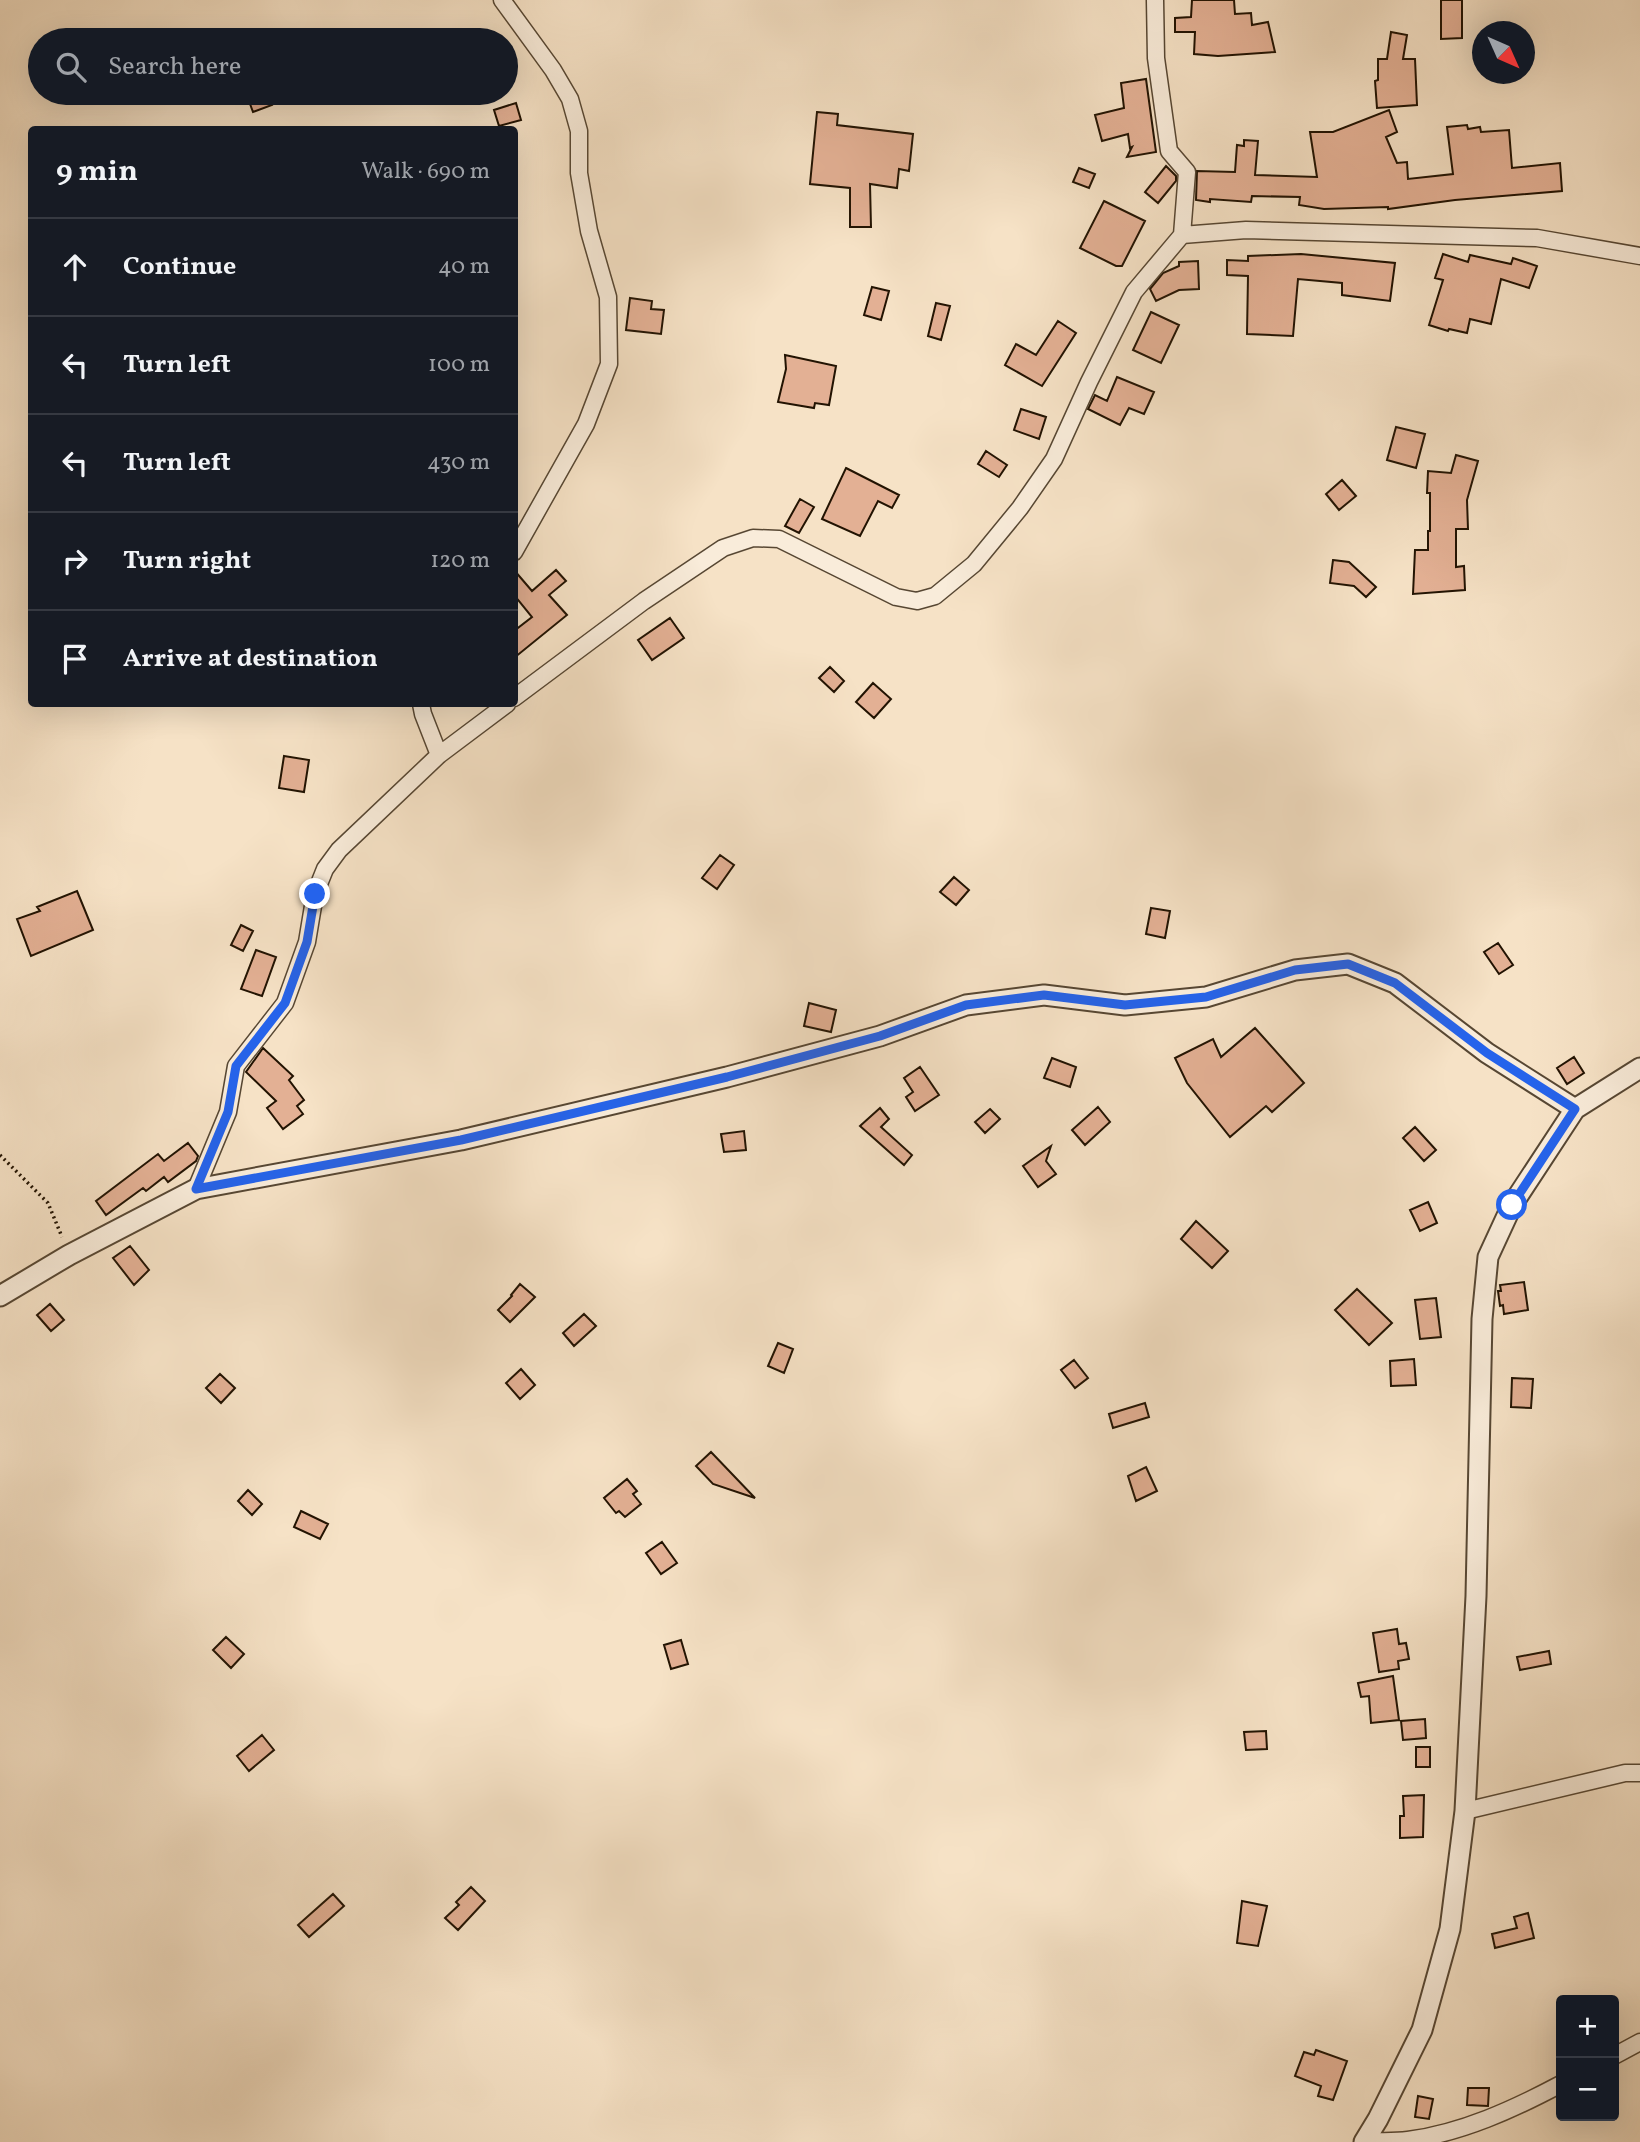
<!DOCTYPE html>
<meta charset="utf-8">
<style>
:root{--surface:#171b24;--page:#20242c;--text:#f1f3f6;--muted:#9ea1a6;--line:#363941}
body{margin:0;font-family:Vollkorn,serif;background:var(--page);color:var(--text)}
.controls{position:absolute;right:21px;bottom:21px;display:grid;overflow:hidden;border-radius:7px;box-shadow:0 7px 28px #0002}
.controls button{width:63px;height:63px;display:grid;place-items:center;padding:0;border:0;border-bottom:2px solid var(--line);background:var(--surface);color:var(--text);font:35px sans-serif}
.compass{position:absolute;left:1472px;top:21px;width:63px;height:63px;border-radius:50%;background:var(--surface);box-shadow:0 7px 28px #0002;rotate:135deg}
.stop{position:absolute;width:21px;height:21px;margin:-16px;border:5px solid #2563eb;border-radius:50%;background:#fff}
.stop.end{background:#2563eb;border-color:#fff;box-shadow:0 2px 7px #0008}
.list{margin:0;padding:0;list-style:none}
h2{display:flex;justify-content:space-between;align-items:center;height:91px;margin:0;padding:0 28px;font-size:30px}
h2 small{font-size:23px;font-weight:400;color:var(--muted)}
.list li{display:grid;grid-template-columns:46px 1fr auto;gap:21px;align-items:center;box-sizing:border-box;height:98px;padding:0 28px;border-top:2px solid var(--line)}
.list b{display:block;font-size:26px;white-space:nowrap}
.list em{font-size:23px;font-style:normal;color:var(--muted)}
.icon{flex:none;width:38px;height:38px;fill:none;stroke:currentColor;stroke-width:2;stroke-linecap:round;stroke-linejoin:round}
.map{position:relative;flex:none;width:1640px;height:2142px;overflow:hidden}
.search{position:absolute;background:var(--surface);box-shadow:0 7px 28px #0002;left:28px;top:28px;width:490px;height:77px;display:flex;align-items:center;gap:18px;box-sizing:border-box;padding:0 24px;border-radius:38px;color:var(--muted);font-size:26px}
.panel{position:absolute;background:var(--surface);box-shadow:0 7px 28px #0002;left:28px;top:126px;width:490px;height:581px;border-radius:7px}
.map>svg:first-child{display:block}
</style>
<div class="map">
<svg width="1640" height="2142" viewBox="0 0 1640 2142">
<rect width="100%" height="100%" fill="#f6e2c6"/>
<filter id="stains"><feTurbulence type="fractalNoise" baseFrequency=".00286" numOctaves="4"/><feColorMatrix values="0 0 0 0 .2 0 0 0 0 .09 0 0 0 0 .02 0 0 0 .5 -.17"/></filter>
<radialGradient id="worn" r=".72"><stop offset=".6" stop-color="#630" stop-opacity="0"/><stop offset="1" stop-color="#630" stop-opacity=".3"/></radialGradient>
<path fill="#e3b094" stroke="#221302" stroke-width="2" d="M1192,0H1234L1235,14L1251,13L1252,25L1268,22L1275,52L1218,56L1194,54L1195,32H1175V18L1191,17Z
M1441,0H1462V38L1441,39Z
M1391,32L1407,35L1403,59H1415L1417,105L1377,108L1375,81L1378,80V59H1387Z
M1146,79L1156,152L1127,157L1132,147L1130,148L1128,134L1102,141L1095,115L1124,108L1121,83Z
M246,93H267L272,105L253,112Z
M516,103L521,120L499,126L494,110Z
M1389,110L1397,132L1386,137L1397,163L1407,162L1408,179L1453,174L1447,127L1467,125L1468,129L1480,127L1481,132L1509,130L1512,168L1560,163L1562,191L1455,200L1388,209V207L1324,209L1299,205L1300,197L1252,196L1251,202L1210,199V202L1196,200L1197,171L1235,172L1237,145L1244,146V140L1258,141L1255,175L1317,177L1310,132H1333Z
M817,112L838,114L837,125L913,134L909,171L899,169L897,188L870,184L871,227H850V188L810,184Z
M1166,166L1176,176V181L1158,203L1145,192Z
M1079,168L1095,174L1089,188L1073,182Z
M1104,201L1145,221L1122,266H1116L1080,248Z
M1301,254L1395,263L1390,301L1342,295V283L1298,279L1293,336L1247,334L1248,276L1227,275V260L1248,261V256Z
M1443,254L1468,262L1470,255L1511,264L1513,258L1537,266L1529,288L1501,279L1491,324L1470,319L1467,333L1449,329L1448,331L1429,325L1443,280L1435,278Z
M1198,261L1199,289L1179,290L1156,301L1150,289L1163,273L1179,266V262Z
M872,287L889,291L881,320L864,315Z
M630,298L652,301L651,309L664,310L661,334L626,330Z
M936,303L950,306L941,340L928,336Z
M1151,312L1179,325L1161,363L1133,350Z
M1058,321L1076,333L1042,386L1005,365L1016,344L1036,355Z
M785,355L836,366L829,405L815,403L814,408L778,402L786,369Z
M1117,377L1154,392L1144,414L1129,408L1120,425L1088,409L1095,395L1107,401Z
M1021,409L1046,417L1039,439L1014,430Z
M1396,427L1425,434L1416,468L1387,460Z
M986,451L1007,465L999,477L978,464Z
M1456,455L1478,461L1467,500L1468,529H1456V567L1464,566L1465,590L1413,594L1415,550H1428V531H1430V493H1427L1428,471L1451,473Z
M846,468L899,495L892,508L878,501L860,536L822,519Z
M1342,480L1356,496L1339,510L1326,494Z
M800,499L814,507L799,533L785,526Z
M1333,560L1349,562L1376,587L1366,597L1354,586L1330,583Z
M514,570L532,591L556,570L566,581L549,595L567,615L514,658V631L532,617L514,595Z
M670,618L684,638L652,660L638,640Z
M830,667L844,681L834,692L819,678Z
M873,683L891,699L874,718L856,702Z
M284,756L309,760L304,792L279,788Z
M720,855L734,865L717,889L702,878Z
M954,877L969,890L956,905L940,892Z
M77,891L93,930L31,956L17,919L40,911L37,907Z
M1151,908L1170,911L1165,938L1146,934Z
M241,925L253,931L243,951L231,945Z
M1498,943L1513,965L1499,974L1484,952Z
M256,950L276,957L262,996L241,989Z
M809,1003L836,1010L831,1032L804,1026Z
M1255,1028L1304,1083L1272,1112L1266,1106L1230,1137L1187,1083L1175,1058L1213,1039L1221,1057Z
M263,1048L293,1076L289,1080L304,1100L297,1106L303,1114L283,1129L267,1108L276,1101L246,1072Z
M1574,1057L1584,1073L1567,1084L1557,1068Z
M1052,1058L1076,1067L1070,1087L1044,1078Z
M920,1067L939,1095L915,1111L906,1097L913,1092L904,1078Z
M1098,1107L1110,1122L1085,1145L1072,1130Z
M880,1108L889,1119L881,1127L912,1155L904,1165L860,1126Z
M990,1109L1000,1119L985,1133L975,1122Z
M1415,1127L1436,1150L1424,1161L1403,1138Z
M744,1131L746,1150L724,1152L721,1134Z
M188,1143L198,1156L196,1161L168,1182L164,1177L146,1191L143,1188L106,1215L96,1201L158,1154L164,1161Z
M1051,1146L1046,1161L1056,1174L1038,1187L1023,1166Z
M1428,1202L1437,1223L1420,1231L1410,1210Z
M1196,1221L1228,1251L1212,1268L1181,1239Z
M130,1246L149,1270L134,1285L113,1258Z
M1524,1282L1528,1310L1504,1314L1503,1305L1500,1306L1498,1291H1501L1500,1285Z
M520,1284L535,1297L510,1322L498,1310L512,1296L511,1295Z
M1357,1289L1392,1323L1369,1345L1335,1310Z
M1436,1298L1441,1337L1420,1339L1415,1300Z
M50,1304L64,1320L51,1331L37,1315Z
M584,1314L596,1326L574,1346L563,1333Z
M778,1343L793,1349L784,1373L768,1366Z
M1414,1359L1416,1385L1391,1386L1390,1361Z
M1074,1360L1088,1378L1075,1388L1061,1370Z
M521,1369L535,1385L520,1399L506,1383Z
M220,1374L235,1388L221,1403L206,1388Z
M1512,1378L1533,1379L1531,1408L1511,1407Z
M1145,1403L1149,1417L1113,1428L1109,1414Z
M711,1452L755,1498L713,1484L696,1466Z
M1146,1467L1157,1491L1136,1501L1128,1476Z
M627,1479L637,1491L633,1494L641,1504L625,1517L619,1511L616,1513L604,1498Z
M248,1490L262,1504L252,1515L238,1501Z
M301,1511L328,1524L320,1539L294,1527Z
M662,1542L677,1563L661,1574L646,1553Z
M1397,1629L1399,1644L1406,1643L1409,1659L1398,1661L1399,1669L1379,1672L1373,1633Z
M226,1637L244,1654L231,1668L213,1650Z
M681,1640L688,1664L671,1669L664,1645Z
M1549,1651L1551,1664L1520,1670L1517,1657Z
M1393,1676L1399,1720L1371,1723L1369,1696L1361,1697L1358,1683Z
M1425,1719L1426,1738L1403,1740L1401,1721Z
M1266,1731L1267,1749L1246,1750L1244,1732Z
M262,1735L274,1750L249,1771L237,1756Z
M1416,1747H1430V1767H1416Z
M1424,1795L1423,1837L1400,1838V1816H1404L1403,1796Z
M471,1887L485,1901L458,1930L445,1918L459,1905L456,1902Z
M333,1894L344,1906L309,1937L298,1925Z
M1242,1901L1267,1906L1258,1946L1237,1943Z
M1528,1913L1534,1938L1495,1948L1492,1934L1517,1928L1514,1917Z
M1316,2050L1347,2061L1333,2100L1318,2096L1321,2086L1295,2076L1304,2052L1314,2055Z
M1468,2088H1489L1488,2106L1467,2105Z
M1418,2096L1433,2099L1429,2119L1415,2117Z"/>
<g fill="none" stroke-linecap="round" stroke-linejoin="round">
<g stroke="#574733" stroke-width="19">
<path id="minor" d="M502,0L553,70L570,99L579,131V173L589,231L608,297L609,364L586,424L514,552
M1155,0L1156,58L1169,151L1187,172L1182,235
M514,698L644,601L723,548L753,538L779,539L896,597L917,601L935,596L974,564L1020,508L1054,459L1089,382L1134,292L1182,235L1246,230L1537,238L1640,256
M439,755L507,704
M196,1189L228,1112L236,1066L285,1003L307,942L315,894L325,869L339,850L439,755L423,714L421,704
M1465,1811L1625,1773H1640
M1614,2056L1640,2042
M1364,2141C1379,2141 1394,2142 1408,2140C1462,2133 1514,2109 1561,2084"/>
</g>
<g stroke="#574733" stroke-width="23">
<path id="tertiary" d="M0,1296L69,1255L196,1189L461,1140L727,1077L880,1036L966,1005L1044,995L1125,1005L1206,997L1295,970L1348,964L1395,983L1487,1053L1575,1109
M1364,2142L1378,2119L1422,2030L1450,1929L1465,1811L1476,1596L1482,1319L1488,1257L1512,1205L1575,1109L1640,1068"/>
</g>
<path stroke="#221302" stroke-width="3.5" stroke-dasharray="2 3.5" stroke-linecap="butt" d="M0,1155L48,1203L62,1237"/>
<use href="#minor" stroke="#f9ecda" stroke-width="16"/>
<use href="#tertiary" stroke="#f9ecda" stroke-width="19"/>
</g>
<g fill="none" stroke-linecap="round" stroke-linejoin="round">
<path stroke="#2563eb" stroke-width="9" d="M315,894L307,942L285,1003L236,1066L228,1112L196,1189L461,1140L727,1077L880,1036L966,1005L1044,995L1125,1005L1206,997L1295,970L1348,964L1395,983L1487,1053L1575,1109L1512,1205"/>
</g>
<rect width="100%" height="100%" filter="url(#stains)"/>
<rect width="100%" height="100%" fill="url(#worn)"/>
</svg>
<div class="controls">
<button>+</button>
<button>−</button>
</div>
<svg class="compass" viewBox="-18 -18 36 36"><path d="M0-13l5 13h-10z" fill="#e53935"/><path d="M0 13l5-13h-10z" fill="#9ea1a6"/></svg>
<div class="stop" style="left:1512px;top:1205px"></div>
<div class="stop end" style="left:315px;top:894px"></div>
<div class="search"><svg class="icon" aria-label="search" viewBox="0 0 24 24"><circle cx="10" cy="10" r="6"/><path d="M15 15l6 6"/></svg>Search here</div>
<section class="panel">
<h2>9 min<small>Walk · 690 m</small></h2>
<ul class="list">
<li><svg class="icon" aria-label="ahead" viewBox="0 0 24 24"><path d="M12 20V5M6 11l6-6 6 6"/></svg><div><b>Continue</b></div><em>40 m</em></li>
<li><svg class="icon" aria-label="left" viewBox="0 0 24 24"><path d="M17 20v-9H6M10 6l-5 5 5 5"/></svg><div><b>Turn left</b></div><em>100 m</em></li>
<li><svg class="icon" aria-label="left" viewBox="0 0 24 24"><path d="M17 20v-9H6M10 6l-5 5 5 5"/></svg><div><b>Turn left</b></div><em>430 m</em></li>
<li><svg class="icon" aria-label="right" viewBox="0 0 24 24"><path d="M7 20v-9h11M14 6l5 5-5 5"/></svg><div><b>Turn right</b></div><em>120 m</em></li>
<li><svg class="icon" aria-label="arrive" viewBox="0 0 24 24"><path d="M6 21V4h12l-3 4 3 4H6"/></svg><div><b>Arrive at destination</b></div></li>
</ul>
</section>
</div>
